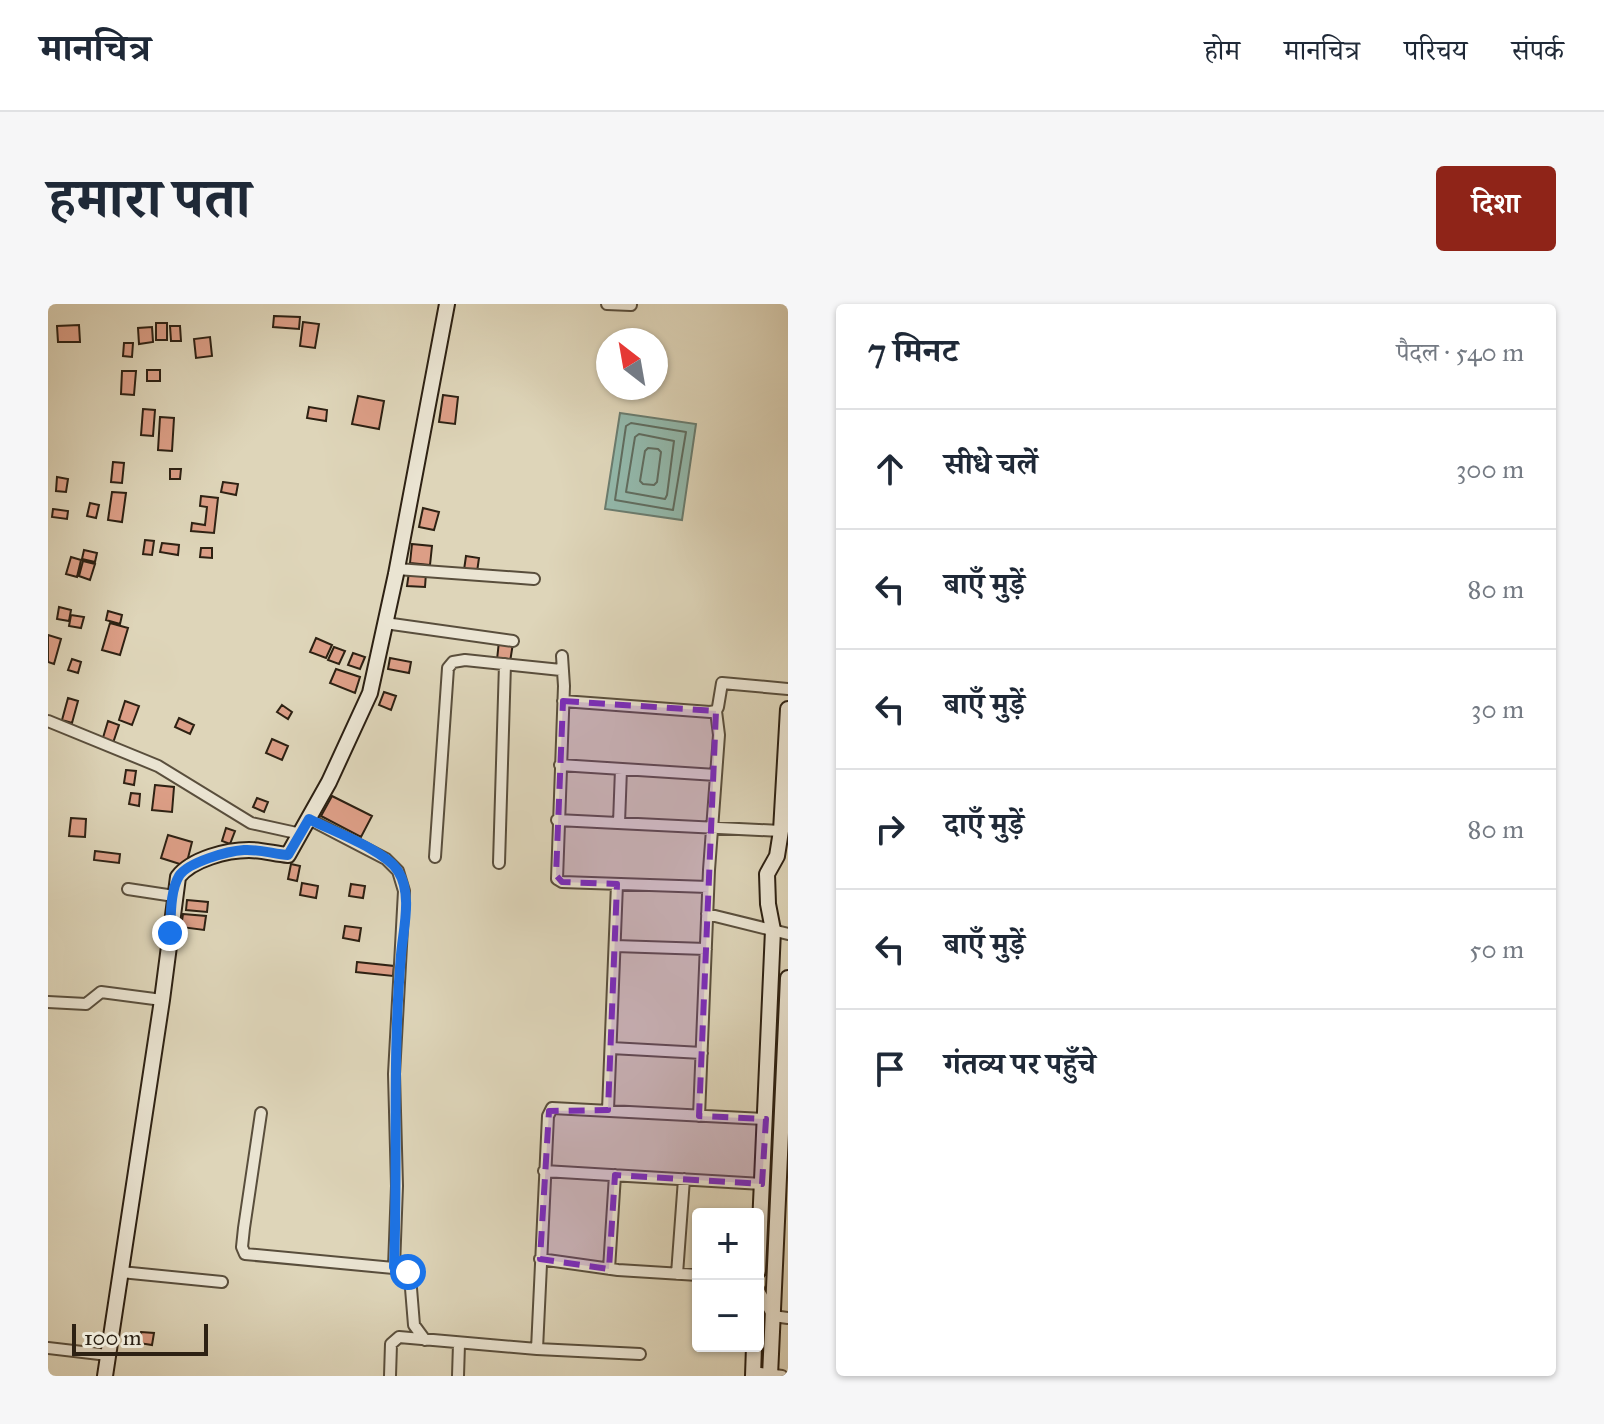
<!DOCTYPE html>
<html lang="hi">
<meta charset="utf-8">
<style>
:root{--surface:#fff;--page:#f6f6f7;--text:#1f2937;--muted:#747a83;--line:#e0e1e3;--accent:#8f2418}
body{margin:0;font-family:"IM FELL Great Primer","Noto Serif Devanagari",serif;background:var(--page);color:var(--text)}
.controls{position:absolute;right:24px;bottom:24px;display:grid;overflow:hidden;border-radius:8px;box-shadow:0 2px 6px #0004}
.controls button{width:72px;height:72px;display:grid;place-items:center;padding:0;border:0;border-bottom:2px solid var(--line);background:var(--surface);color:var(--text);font:40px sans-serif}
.compass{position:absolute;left:548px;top:24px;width:72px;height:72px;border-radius:50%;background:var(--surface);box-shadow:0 2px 6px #0004;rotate:329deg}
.scale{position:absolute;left:24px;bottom:20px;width:136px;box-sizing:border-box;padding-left:8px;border:4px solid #2d2113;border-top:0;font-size:22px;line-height:28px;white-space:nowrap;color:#2d2113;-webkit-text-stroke:6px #eae4d2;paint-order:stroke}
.stop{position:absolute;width:24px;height:24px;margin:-18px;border:6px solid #1a73e8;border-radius:50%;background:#fff}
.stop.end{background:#1a73e8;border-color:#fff;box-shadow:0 2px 8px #0008}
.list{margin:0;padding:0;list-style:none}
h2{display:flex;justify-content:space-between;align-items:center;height:104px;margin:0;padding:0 32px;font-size:34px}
h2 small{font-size:26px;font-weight:400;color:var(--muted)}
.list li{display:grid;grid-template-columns:52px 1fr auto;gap:24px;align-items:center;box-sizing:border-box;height:120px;padding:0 32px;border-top:2px solid var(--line)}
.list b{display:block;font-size:30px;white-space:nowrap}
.list em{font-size:26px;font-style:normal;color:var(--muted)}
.icon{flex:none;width:44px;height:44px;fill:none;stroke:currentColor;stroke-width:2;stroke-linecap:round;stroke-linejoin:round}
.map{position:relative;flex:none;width:740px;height:1072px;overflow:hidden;border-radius:8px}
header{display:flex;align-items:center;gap:48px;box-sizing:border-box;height:112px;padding:0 40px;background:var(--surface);border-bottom:2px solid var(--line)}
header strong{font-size:38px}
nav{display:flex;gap:44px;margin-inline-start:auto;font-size:28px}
.intro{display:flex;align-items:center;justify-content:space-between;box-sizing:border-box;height:192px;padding:0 48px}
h1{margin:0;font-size:56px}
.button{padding:20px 36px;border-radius:8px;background:var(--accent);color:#fff;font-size:28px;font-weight:700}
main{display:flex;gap:48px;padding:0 48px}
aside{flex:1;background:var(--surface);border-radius:8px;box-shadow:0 2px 6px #0004}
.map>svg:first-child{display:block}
</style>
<header>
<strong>मानचित्र</strong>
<nav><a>होम</a><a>मानचित्र</a><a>परिचय</a><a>संपर्क</a></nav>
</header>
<div class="intro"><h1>हमारा पता</h1><a class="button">दिशा</a></div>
<main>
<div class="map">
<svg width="740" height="1072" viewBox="0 0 740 1072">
<rect width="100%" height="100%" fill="#ded5b9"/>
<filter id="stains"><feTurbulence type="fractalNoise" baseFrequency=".0025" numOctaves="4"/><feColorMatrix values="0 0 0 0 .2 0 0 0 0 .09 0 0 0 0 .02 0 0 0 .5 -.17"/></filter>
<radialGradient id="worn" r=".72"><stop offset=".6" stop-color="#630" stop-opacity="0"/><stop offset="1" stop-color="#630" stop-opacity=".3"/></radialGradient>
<path fill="#93b9ac" stroke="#6a7c6f" stroke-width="2" d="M572,109L648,120L634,216L557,205Z"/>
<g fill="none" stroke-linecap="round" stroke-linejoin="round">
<path stroke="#606d60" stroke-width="2" d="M583,119L638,128L625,206L567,196L578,122Z
M591,130L626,137L619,191L617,195L578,188L587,133Z
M600,144L610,145L613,148L609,178L606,181L595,180L592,177L597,147Z"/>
</g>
<path fill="#dc9e86" stroke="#2d2113" stroke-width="2" d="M226,12L252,13L251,25L225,23Z
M255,18L271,20L267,44L252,42Z
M108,19H119V36H108Z
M31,21L32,38H10L9,22Z
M122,22H132L133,37H123Z
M104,23L105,38L91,40L90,24Z
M162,33L164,52L148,54L146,35Z
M76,39H85L84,53L75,52Z
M99,66H112V77H99Z
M74,67H88L86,91L73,90Z
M395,91L410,93L407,120L391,118Z
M310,92L336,97L331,125L304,120Z
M261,103L279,106L278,117L259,114Z
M95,105L107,106L105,132L93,131Z
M112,113L126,114L124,147L110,146Z
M65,158L76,159L74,179L63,178Z
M122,165H133L132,175H122Z
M9,173L20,175L18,188L8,187Z
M175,178L190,180L188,191L173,188Z
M64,188L78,189L74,218L60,216Z
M153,192L170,194L166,229L143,227L144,219L157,221L159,203L152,202Z
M42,199L51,201L48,214L39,212Z
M375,204L391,208L386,226L371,223Z
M5,205L20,207L19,215L4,213Z
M97,236L106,237L104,251L95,250Z
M114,239L131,241L130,251L112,248Z
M364,240L384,242L382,261L362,259Z
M153,244H164V254L152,253Z
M36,246L49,249L47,258L34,255Z
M418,252L431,254L429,268L416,266Z
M23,253L33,256L29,273L18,270Z
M35,257L47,260L42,276L31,272Z
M361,268L378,269L377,283L359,282Z
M11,303L23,306L21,317L9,315Z
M60,307L74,311L72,320L58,316Z
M23,311L36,313L33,324L21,322Z
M62,319L80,324L72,351L54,346Z
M0,331L13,335L6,360L0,358Z
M268,334L284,341L278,354L262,348Z
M451,337L465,339L462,358L449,356Z
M286,343L297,347L291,360L280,356Z
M305,349L317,353L312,365L300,361Z
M342,354L363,358L361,369L340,365Z
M24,355L33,358L30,369L20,366Z
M288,365L312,373L307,389L282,379Z
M336,388L348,392L343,406L331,401Z
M20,394L30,397L24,419L14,416Z
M77,397L91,402L84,421L71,416Z
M234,401L244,408L240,415L229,408Z
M131,414L146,421L142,430L127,423Z
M60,417L71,421L64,442L54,437Z
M224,435L240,442L234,456L218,449Z
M78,466L88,467L86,481L76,479Z
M107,481L126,483L124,508L104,506Z
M83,489L92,490L91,502L81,500Z
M284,492L324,512L313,533L273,512Z
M209,494L220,498L216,508L205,503Z
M23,514L38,515L37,533L21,532Z
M178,524L187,527L182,540L174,537Z
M120,531L144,538L138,562L113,554Z
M47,547L72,550L71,559L46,556Z
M243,560L252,562L249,577L240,575Z
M254,579L270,582L268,594L252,591Z
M303,580L317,582L315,594L301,592Z
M139,596L160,598L159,608L138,606Z
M135,610L158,612L156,626L133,623Z
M297,622L313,624L311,637L295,634Z
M309,658L346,662L345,672L308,668Z
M93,1028L106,1029L104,1041L91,1039Z"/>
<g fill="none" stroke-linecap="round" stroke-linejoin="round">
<g stroke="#594e3c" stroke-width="14">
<path id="street" d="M559,0L583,1
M349,265L486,275
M337,319L465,337
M514,352L516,382L509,575L514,578L660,583
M515,397L662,408L668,407L670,403L674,379L740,385
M0,417L110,462L203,519L253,530
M512,461L668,471
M261,515L338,555L350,567L356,587L346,770L349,882L346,963
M509,516L733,527
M571,519L573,465
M387,553L400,364L405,358L417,356L513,366
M451,559L457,360
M80,585L126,592
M659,610L740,630
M567,642L658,645
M0,698L38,700L53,688L114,696
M563,744L654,749
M560,806L569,580
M213,809L196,924L194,943L197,950L356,965L362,972L366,1021L377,1036
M651,812L661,566L671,431L668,407
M496,867L714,880
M492,955L570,966L650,971
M561,965L567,871
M73,968L174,978
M629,970L636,875
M710,985L725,1012L740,1014
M0,1044L60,1051
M489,1045L500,812L504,804L718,815
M705,1068L734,1072
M342,1072L343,1040L351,1033L489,1045L592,1050
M410,1072L411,1040"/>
</g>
<g stroke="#2d2113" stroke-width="18">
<path id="secondary" d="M710,967L725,626L720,600L719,570L729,552L733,527L740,405
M57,1072L114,696L130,573C144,555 179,546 201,546C215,546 227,550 240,551L281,478L322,389L348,270L399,0
M705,1072L706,1042
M722,1072L740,674"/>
</g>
<use href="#street" stroke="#eae4d2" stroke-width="10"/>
<use href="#secondary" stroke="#eae4d2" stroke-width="14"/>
</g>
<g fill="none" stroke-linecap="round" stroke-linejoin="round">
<path stroke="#1a73e8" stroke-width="10" d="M122,629C123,612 122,587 131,572C140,558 180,547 196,546C211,545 226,550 240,551L261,515C284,527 337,546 350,567C365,590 355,626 353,651C344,755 350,859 346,963L360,968"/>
</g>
<path fill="#7b2cbf" fill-opacity="0.2" stroke="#7b2cbf" stroke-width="6" stroke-dasharray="16 10" stroke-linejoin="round" d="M515,397L668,407L651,812L718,815L714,880L567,871L561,965L492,955L501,807L560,806L569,580L514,578L508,571Z"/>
<rect width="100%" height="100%" filter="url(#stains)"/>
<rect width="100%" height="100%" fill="url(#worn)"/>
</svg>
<div class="controls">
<button>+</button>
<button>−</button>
</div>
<svg class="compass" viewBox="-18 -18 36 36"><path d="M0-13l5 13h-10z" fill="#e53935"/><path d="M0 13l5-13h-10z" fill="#747a83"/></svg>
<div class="scale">100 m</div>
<div class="stop" style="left:360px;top:968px"></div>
<div class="stop end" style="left:122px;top:629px"></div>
</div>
<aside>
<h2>7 मिनट<small>पैदल · 540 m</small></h2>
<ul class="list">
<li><svg class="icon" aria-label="ahead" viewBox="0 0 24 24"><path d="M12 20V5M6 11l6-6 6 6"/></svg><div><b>सीधे चलें</b></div><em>300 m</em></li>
<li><svg class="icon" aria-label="left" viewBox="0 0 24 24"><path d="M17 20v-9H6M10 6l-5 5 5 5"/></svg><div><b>बाएँ मुड़ें</b></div><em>80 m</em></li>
<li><svg class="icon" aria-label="left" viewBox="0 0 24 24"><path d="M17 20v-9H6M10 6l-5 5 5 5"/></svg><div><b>बाएँ मुड़ें</b></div><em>30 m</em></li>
<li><svg class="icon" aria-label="right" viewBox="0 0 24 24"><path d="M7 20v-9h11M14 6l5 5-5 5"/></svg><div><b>दाएँ मुड़ें</b></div><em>80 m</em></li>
<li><svg class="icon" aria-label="left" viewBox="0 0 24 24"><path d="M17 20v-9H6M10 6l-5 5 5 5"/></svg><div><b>बाएँ मुड़ें</b></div><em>50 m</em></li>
<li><svg class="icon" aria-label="arrive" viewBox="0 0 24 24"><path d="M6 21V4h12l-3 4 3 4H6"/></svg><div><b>गंतव्य पर पहुँचे</b></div></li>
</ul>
</aside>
</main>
